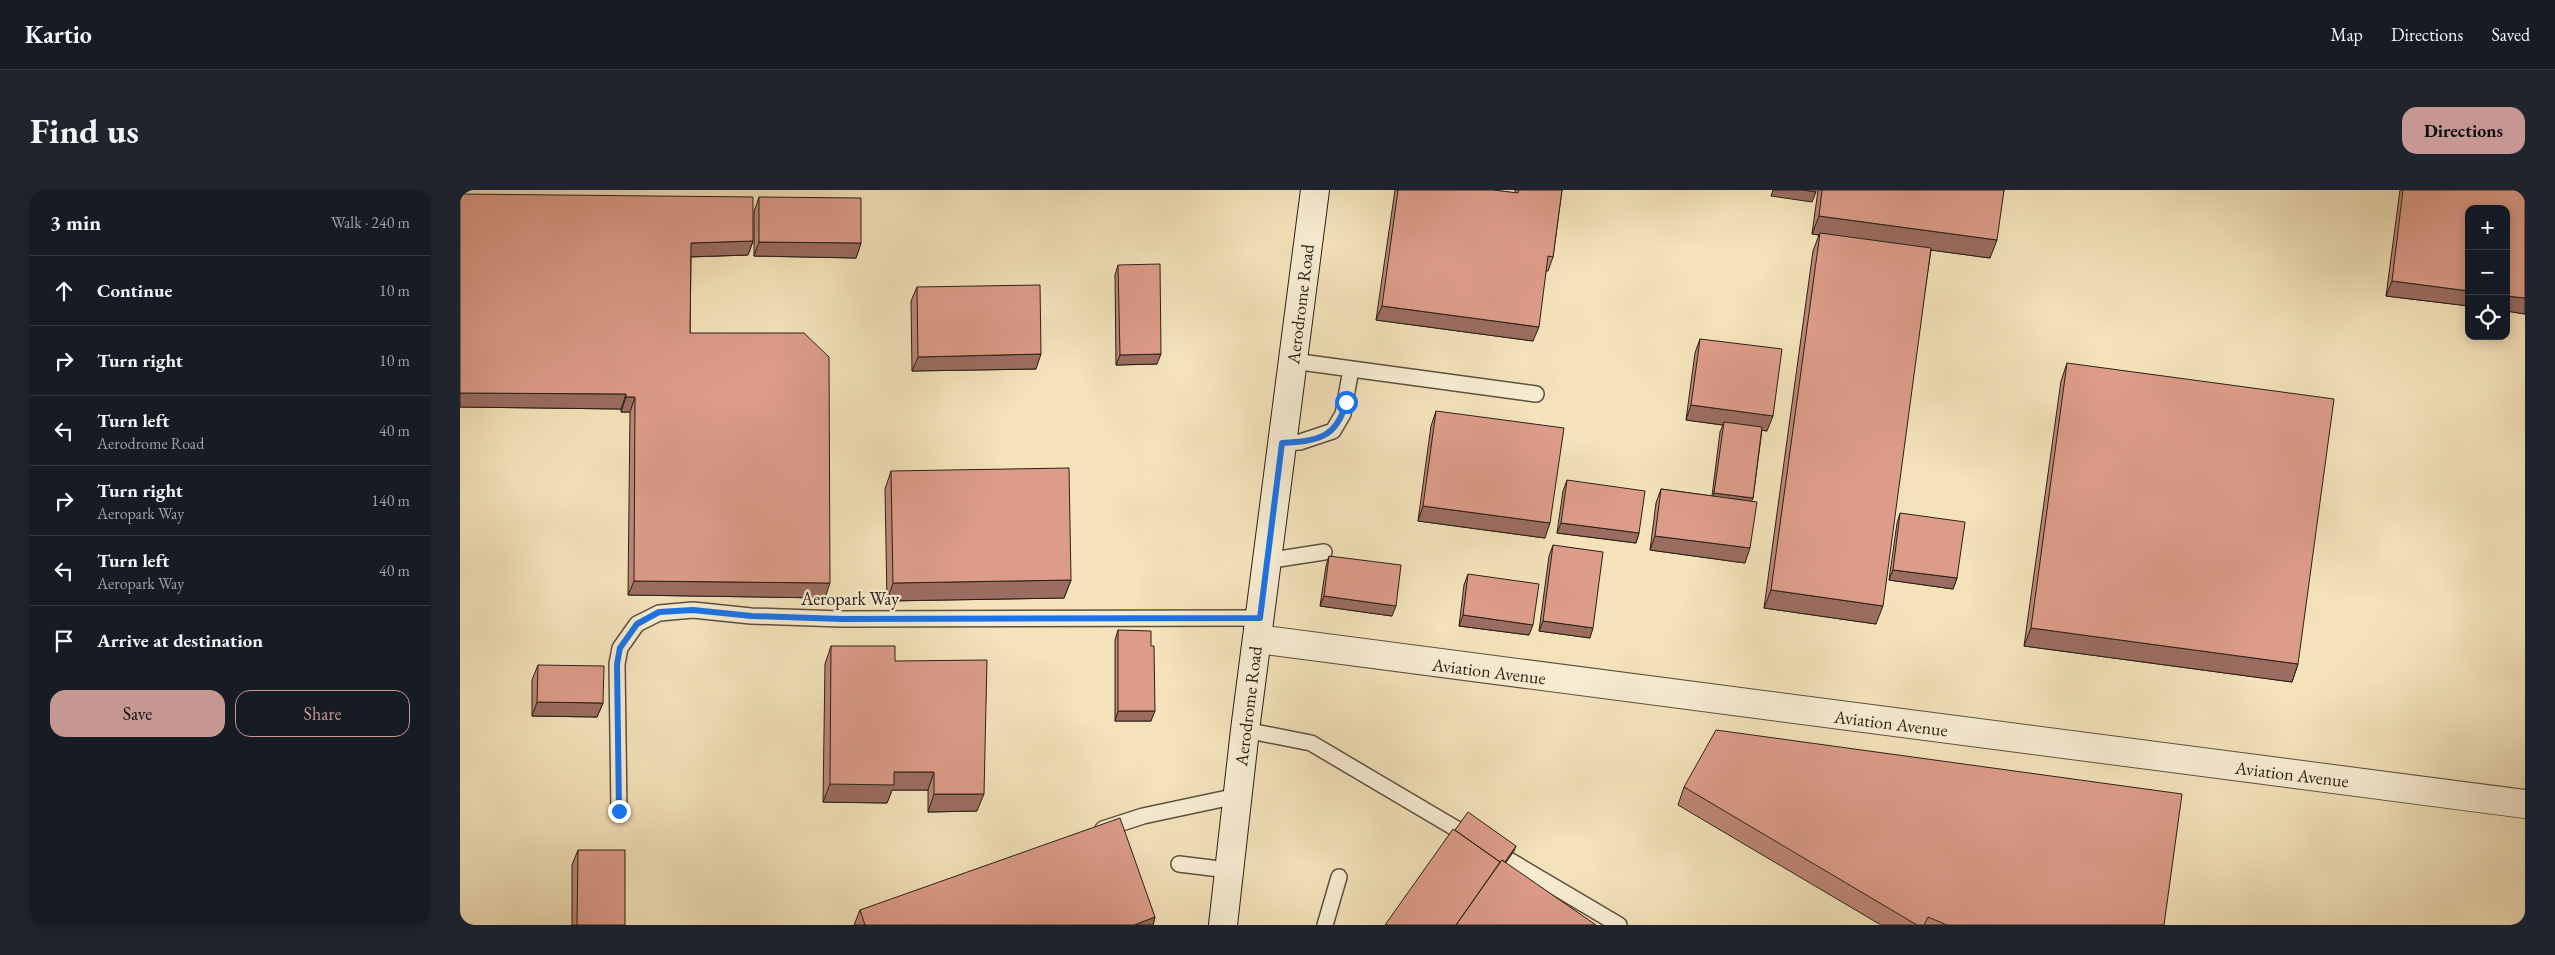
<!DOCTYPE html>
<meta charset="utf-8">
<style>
:root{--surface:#171b24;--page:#20242c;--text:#f1f3f6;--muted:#9ea1a6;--line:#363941;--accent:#c59692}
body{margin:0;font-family:"EB Garamond",serif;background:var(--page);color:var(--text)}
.controls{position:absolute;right:15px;top:15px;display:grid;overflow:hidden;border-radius:10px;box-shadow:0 2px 12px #0003}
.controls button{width:45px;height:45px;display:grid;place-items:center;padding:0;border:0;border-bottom:1px solid var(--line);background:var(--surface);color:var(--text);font:25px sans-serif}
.stop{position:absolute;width:15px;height:15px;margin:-11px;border:4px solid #1a73e8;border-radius:50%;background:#fff}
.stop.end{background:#1a73e8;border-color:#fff;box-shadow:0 1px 5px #0008}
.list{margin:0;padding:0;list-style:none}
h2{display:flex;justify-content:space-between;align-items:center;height:65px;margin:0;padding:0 20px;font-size:21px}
h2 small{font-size:16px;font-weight:400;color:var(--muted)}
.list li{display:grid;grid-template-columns:32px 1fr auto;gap:15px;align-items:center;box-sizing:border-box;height:70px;padding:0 20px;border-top:1px solid var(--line)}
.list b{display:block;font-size:19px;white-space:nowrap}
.list p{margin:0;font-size:16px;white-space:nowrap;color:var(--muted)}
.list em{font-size:16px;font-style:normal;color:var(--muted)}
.actions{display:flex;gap:10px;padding:15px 20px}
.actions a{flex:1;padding:11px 0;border:1px solid var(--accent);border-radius:15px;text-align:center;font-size:18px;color:var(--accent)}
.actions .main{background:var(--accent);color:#111}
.icon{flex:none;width:28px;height:28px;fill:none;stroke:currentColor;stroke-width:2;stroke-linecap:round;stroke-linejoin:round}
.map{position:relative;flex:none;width:2065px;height:735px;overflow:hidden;border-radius:15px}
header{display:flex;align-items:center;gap:30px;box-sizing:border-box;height:70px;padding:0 25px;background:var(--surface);border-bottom:1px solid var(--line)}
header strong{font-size:24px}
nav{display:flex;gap:28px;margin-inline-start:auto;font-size:18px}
.intro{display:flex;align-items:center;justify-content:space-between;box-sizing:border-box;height:120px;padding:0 30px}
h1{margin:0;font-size:35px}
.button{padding:12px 22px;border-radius:15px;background:var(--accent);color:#111;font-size:18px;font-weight:700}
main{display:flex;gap:30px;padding:0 30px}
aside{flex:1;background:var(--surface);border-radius:15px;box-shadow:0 2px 12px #0003}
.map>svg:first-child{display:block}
</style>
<header>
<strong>Kartio</strong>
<nav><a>Map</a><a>Directions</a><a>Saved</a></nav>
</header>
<div class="intro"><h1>Find us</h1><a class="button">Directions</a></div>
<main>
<aside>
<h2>3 min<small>Walk · 240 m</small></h2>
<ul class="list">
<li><svg class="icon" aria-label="ahead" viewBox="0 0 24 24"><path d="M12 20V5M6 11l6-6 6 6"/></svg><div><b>Continue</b></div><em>10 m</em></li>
<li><svg class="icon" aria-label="right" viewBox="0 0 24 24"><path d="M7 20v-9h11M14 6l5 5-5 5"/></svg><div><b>Turn right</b></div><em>10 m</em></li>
<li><svg class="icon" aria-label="left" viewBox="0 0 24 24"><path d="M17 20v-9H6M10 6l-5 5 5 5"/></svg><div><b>Turn left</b><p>Aerodrome Road</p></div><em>40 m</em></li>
<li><svg class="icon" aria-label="right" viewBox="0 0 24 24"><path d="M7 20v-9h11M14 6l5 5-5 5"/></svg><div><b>Turn right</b><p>Aeropark Way</p></div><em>140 m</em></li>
<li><svg class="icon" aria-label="left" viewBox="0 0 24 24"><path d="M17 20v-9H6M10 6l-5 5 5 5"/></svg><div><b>Turn left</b><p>Aeropark Way</p></div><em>40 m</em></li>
<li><svg class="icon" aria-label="arrive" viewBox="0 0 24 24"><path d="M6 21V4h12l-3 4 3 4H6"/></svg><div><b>Arrive at destination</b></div></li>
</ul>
<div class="actions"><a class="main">Save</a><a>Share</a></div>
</aside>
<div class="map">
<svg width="2065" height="735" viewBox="0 0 2065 735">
<rect width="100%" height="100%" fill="#f3e2ba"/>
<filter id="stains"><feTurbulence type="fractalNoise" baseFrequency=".004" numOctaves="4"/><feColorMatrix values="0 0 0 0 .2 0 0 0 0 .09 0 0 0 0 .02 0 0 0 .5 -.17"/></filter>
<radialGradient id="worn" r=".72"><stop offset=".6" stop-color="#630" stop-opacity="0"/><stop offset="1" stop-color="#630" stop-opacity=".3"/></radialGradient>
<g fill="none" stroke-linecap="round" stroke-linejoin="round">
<g stroke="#5c503f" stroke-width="18">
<path id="lane" d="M833,171L1076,204
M822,253L840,252L873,241L883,224L891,179
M806,371L864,362
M785,540L851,553L1159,735
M159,621L157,474L160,458L177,434L199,423L233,420L291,426L381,429L799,428
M643,639L683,626L777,606
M719,674L768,680
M865,735L879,687"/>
</g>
<g stroke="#5c503f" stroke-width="30">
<path id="street" d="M797,449L2065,614"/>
</g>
<g stroke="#292016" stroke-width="30">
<path id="secondary" d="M763,735L785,540L855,0"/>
</g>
<use href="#lane" stroke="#f7ecd2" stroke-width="15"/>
<use href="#street" stroke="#f7ecd2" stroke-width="28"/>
<use href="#secondary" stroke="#f7ecd2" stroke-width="28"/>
</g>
<path fill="#be8677" stroke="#292016" d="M935,0H1033L1055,3V0H1102L1093,67L1088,81H1086L1073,151L916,130Z
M1358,0H1544L1530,68L1471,60L1416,434L1304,418L1353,61L1359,45L1352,44Z
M1940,0H2065V124L2046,121V19H2009V116L1926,106Z
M0,4L293,51L288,65L231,67L230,143L365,408L168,405L170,222H161V219L0,217Z
M299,7L401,53L396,68L294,66V22Z
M658,75L697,174L656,175L655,85Z
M457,97L576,179L452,181L451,111Z
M1240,149L1307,241L1302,240L1293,308L1291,311L1285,373L1190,360L1196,313L1201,299L1252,306L1260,242L1263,235L1226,230L1235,163Z
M1607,173L1838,474L1832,492L1564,456L1601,191Z
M976,221L1085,348L958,331L971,236Z
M431,281L611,390L604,408L427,411L425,299Z
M1107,290L1179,343L1176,353L1097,343L1103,301Z
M1440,323L1497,388L1493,399L1429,390L1437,333Z
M1093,355L1130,448L1079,441L1089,366Z
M869,366L932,426L860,416L866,376Z
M1008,384L1069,445L999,436L1004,395Z
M658,440L691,456V531H655V450Z
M371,456L435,471L517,621L468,622V600H432L427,613L363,612L365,474Z
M78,475L143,513L137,527L72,526V490Z
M1224,597L1704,735H1421L1218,615Z
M118,660L165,735H112V675Z
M400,720L695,727L693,735H394Z"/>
<path fill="#9b6d61" stroke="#292016" d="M1313,0H1344L1356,2L1352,12L1311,6Z
M1359,26L1537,50L1530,68L1352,44Z
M293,51L288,65L225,67L231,53Z
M299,52L401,53L396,68L294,66Z
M1932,91L2009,101V116L1926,106Z
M2046,106L2065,108V124L2046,121Z
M922,116L1079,137L1073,151L916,130Z
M581,164L576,179L452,181L458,167Z
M701,164L697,174L656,175L660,165Z
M0,203L166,204L161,219L0,217Z
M166,207H175L170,222H161Z
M1231,215L1313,226L1307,241L1264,235V232L1263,235L1226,230Z
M1254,303L1293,308L1289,318L1251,313Z
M963,316L1090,333L1085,348L958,331Z
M1101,333L1179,343L1176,353L1097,343Z
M1195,346L1290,358L1285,373L1190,360Z
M1433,380L1497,388L1493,399L1429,390Z
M611,390L604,408L427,411L433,393Z
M174,391L370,393L365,408L168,405Z
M1311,400L1423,416L1416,434L1304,418Z
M864,406L936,416L932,426L860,416Z
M1003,425L1073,435L1069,445L999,436Z
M1083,431L1133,438L1130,448L1079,441Z
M1571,438L1838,474L1832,492L1564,456Z
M77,512L143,513L137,527L72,526Z
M658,521H695L691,531H655Z
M434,582H474L468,600H432L427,613L363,612L370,594Z
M474,604H524L517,621L468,622Z
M1056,656L1054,661L1002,735Z
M695,727L693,735H674Z"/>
<path fill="#dd9c8a" stroke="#292016" d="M938,0H1033L1058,3L1059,0H1102L1093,67L1088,66L1079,137L922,116Z
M1344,0H1356V2Z
M1362,0H1544L1537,50L1359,26Z
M1943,0H2065V108L2046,106V19H2009V101L1932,91Z
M0,4L293,7V51L231,53L230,143H344L369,167L370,393L174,391L175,207H166V204L0,203Z
M299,7L401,8V53L299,52Z
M1360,43L1471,58L1423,416L1311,400Z
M700,74L701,164L660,165L658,75Z
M580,95L581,164L458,167L457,97Z
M1240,149L1322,159L1313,226L1231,215Z
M1607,173L1874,209L1838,474L1571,438Z
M976,221L1104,238L1090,333L963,316Z
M1264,232L1302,237L1293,308L1254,303Z
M609,278L611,390L433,393L431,281Z
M1107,290L1185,301L1179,343L1101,333Z
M1201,299L1297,312L1290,358L1195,346Z
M1440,323L1505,332L1497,388L1433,380Z
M1093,355L1143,362L1133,438L1083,431Z
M869,366L941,375L936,416L864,406Z
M1008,384L1079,394L1073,435L1003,425Z
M658,440L691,441V456H694L695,521H658Z
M371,456H435V471L527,470L524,604H474V582H434V595L370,594Z
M78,475L144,476L143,513L77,512Z
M1256,540L1722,604L1704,735H1487L1468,727L1464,735H1457L1224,597Z
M1008,622L1056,656L1045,672L1042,670L1040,672L995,640Z
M660,628L695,727L674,735H405L400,720Z
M993,639L1040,672L996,735H925Z
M118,660H165V735H117Z
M1042,670L1136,735H996Z"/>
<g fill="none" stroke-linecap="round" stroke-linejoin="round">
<path stroke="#1a73e8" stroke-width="6" d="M159,621L157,474L160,458L177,434L199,422L233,420L292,426L382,429L800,428L822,253C856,251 877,249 886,212"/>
</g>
<g text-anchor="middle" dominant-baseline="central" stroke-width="4.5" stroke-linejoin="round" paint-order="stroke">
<g font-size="18" fill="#292016" stroke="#f7ecd2">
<text transform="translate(840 114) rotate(-83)">Aerodrome Road</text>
<text x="390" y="408">Aeropark Way</text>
<text transform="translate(1029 481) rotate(7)">Aviation Avenue</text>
<text transform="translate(788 516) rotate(-83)">Aerodrome Road</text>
<text transform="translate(1431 533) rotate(7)">Aviation Avenue</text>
<text transform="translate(1832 584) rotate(7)">Aviation Avenue</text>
</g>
</g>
<rect width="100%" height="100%" filter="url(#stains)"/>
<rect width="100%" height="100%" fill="url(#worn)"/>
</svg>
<div class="controls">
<button>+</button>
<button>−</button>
<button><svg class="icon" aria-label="locate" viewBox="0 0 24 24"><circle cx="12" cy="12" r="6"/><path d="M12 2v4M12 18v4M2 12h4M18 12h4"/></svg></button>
</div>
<div class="stop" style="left:886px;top:212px"></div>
<div class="stop end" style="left:159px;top:621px"></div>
</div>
</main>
